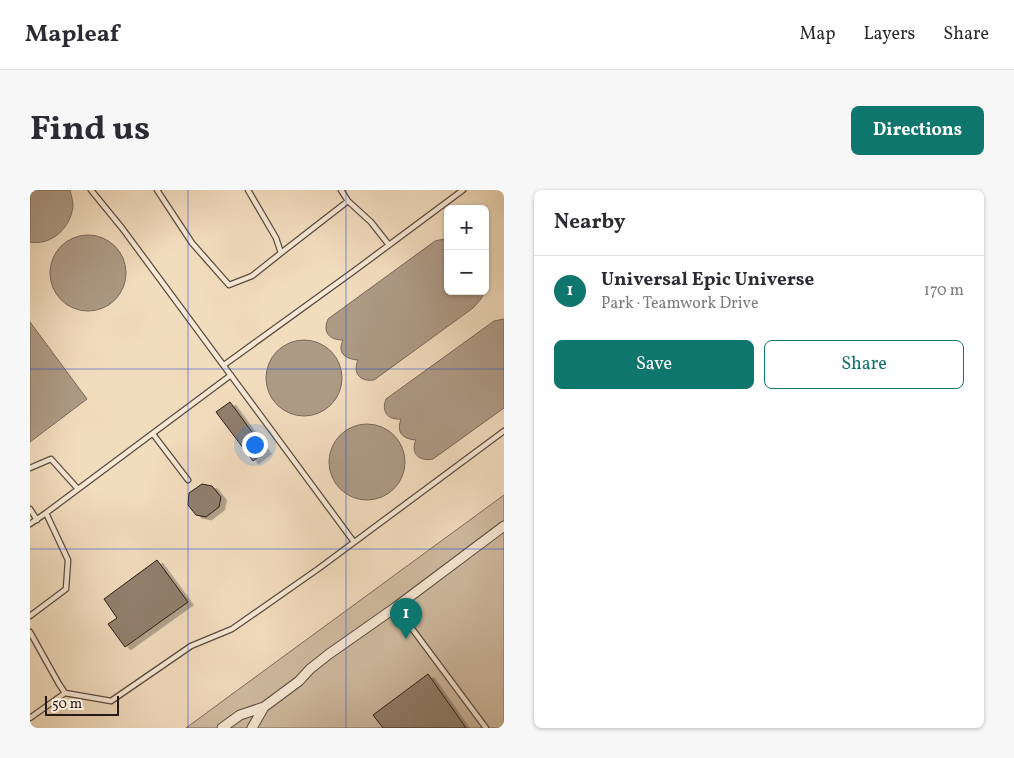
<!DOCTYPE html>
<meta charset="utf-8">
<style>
:root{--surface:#fff;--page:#f7f7f7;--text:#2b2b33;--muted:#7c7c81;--line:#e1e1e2;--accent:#0f766e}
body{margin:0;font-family:Vollkorn,serif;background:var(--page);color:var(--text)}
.controls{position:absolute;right:15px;top:15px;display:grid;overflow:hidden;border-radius:8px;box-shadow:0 1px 4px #0004}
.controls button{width:45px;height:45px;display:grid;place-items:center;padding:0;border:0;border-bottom:1px solid var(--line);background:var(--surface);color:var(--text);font:25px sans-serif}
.scale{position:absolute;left:15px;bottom:12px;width:74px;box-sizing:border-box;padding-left:5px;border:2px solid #281b16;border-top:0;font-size:14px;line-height:18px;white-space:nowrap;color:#281b16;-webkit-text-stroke:4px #f7e8d5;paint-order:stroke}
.you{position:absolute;left:224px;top:254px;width:18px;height:18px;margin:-12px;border:4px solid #fff;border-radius:50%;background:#1a73e8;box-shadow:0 0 0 8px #1a73e833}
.badge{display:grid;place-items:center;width:32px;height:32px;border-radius:50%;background:var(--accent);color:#fff;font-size:16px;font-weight:700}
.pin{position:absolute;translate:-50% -41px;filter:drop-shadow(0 1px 2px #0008)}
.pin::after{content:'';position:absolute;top:26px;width:18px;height:15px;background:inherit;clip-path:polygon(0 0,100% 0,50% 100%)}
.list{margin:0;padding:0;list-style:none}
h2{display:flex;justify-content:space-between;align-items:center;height:65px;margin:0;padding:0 20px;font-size:21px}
h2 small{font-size:16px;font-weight:400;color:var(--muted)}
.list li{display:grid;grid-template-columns:32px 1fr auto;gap:15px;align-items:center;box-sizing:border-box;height:70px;padding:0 20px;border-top:1px solid var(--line)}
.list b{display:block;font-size:19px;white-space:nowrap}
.list p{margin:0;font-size:16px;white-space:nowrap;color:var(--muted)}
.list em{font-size:16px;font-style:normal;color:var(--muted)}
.actions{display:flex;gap:10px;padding:15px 20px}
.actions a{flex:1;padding:11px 0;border:1px solid var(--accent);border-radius:8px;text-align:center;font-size:18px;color:var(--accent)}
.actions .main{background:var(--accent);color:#fff}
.map{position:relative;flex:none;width:474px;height:538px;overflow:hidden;border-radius:8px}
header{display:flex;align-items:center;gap:30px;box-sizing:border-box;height:70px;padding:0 25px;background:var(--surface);border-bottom:1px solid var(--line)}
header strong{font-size:24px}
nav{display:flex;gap:28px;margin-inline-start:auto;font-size:18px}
.intro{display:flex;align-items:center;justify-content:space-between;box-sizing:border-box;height:120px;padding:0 30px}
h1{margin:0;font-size:35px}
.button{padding:12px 22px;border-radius:8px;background:var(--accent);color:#fff;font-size:18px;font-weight:700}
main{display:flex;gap:30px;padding:0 30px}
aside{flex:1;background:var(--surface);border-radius:8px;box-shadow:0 1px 4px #0004}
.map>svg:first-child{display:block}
</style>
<header>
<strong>Mapleaf</strong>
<nav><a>Map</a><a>Layers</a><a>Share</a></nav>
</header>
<div class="intro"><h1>Find us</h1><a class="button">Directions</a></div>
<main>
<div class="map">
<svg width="474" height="538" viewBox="0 0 474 538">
<defs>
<filter id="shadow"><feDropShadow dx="5.5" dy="3" stdDeviation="0" flood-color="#0004"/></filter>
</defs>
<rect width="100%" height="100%" fill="#f2dcbe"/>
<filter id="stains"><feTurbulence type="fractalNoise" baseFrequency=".004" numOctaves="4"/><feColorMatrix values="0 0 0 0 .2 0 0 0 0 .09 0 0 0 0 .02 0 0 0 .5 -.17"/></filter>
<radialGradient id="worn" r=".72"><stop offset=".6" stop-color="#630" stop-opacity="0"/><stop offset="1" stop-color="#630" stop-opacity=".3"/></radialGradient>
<path fill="#d0bba1" stroke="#7c6b5c" d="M474,305V538H156L194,510Z"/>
<path fill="#ad9a85" stroke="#786759" d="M0,0H40C41,5 43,11 43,16C41,37 22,56 0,52Z
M20 83a38 38 0 1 1 76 0a38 38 0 1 1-76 0Z
M418,49V101H455L451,109L443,118L344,190C331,192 322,184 328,170C315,169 307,163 313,150C300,150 292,143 298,129L405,51L409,50Z
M474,129V218L403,269C389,272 380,263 386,250C373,249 366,243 371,229C358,230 351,222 356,209L464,131Z
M0,132L57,209L0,252Z
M236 188a38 38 0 1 1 76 0a38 38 0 1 1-76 0Z
M299 272a38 38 0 1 1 76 0a38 38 0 1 1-76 0Z"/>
<path fill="#917f6d" stroke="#281b16" filter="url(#shadow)" d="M200,212L236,261L223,271L186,222Z
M172,294L182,296L191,307L189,317L176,327L166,325L158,315L159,303Z
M127,370L158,412L95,457L78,434L87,428L74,409Z
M398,484L436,538H353L343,525Z"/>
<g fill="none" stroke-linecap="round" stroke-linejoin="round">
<g stroke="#5a4b40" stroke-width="7">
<path id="service" d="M61,0L92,38L324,352
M127,0L162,53L199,95L222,86L251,63L246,48L218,0
M318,11L341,32L359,55
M251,63L318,11L311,0
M194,175L324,81L433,0
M123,244L158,290
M0,278L21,269L48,299
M0,319L7,330
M0,334L16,323
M366,417L456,538
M0,426L36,399L38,370L16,323L201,185
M0,442L29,494L35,503
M0,528L35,503L81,511L161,456L202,439L288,379L474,241"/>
</g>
<g stroke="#5a4b40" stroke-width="11">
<path id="minor" d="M192,538L210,525L234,517L269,491L280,479L299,464L366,417L474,336
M222,538L234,517"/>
</g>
<use href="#service" stroke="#f7e8d5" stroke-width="4.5"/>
<use href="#minor" stroke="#f7e8d5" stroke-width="9"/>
</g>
<path fill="none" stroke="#1d4ed8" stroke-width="1" stroke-opacity="0.55" d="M158,0V538M316,0V538M0,179H474M0,359H474"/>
<rect width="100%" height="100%" filter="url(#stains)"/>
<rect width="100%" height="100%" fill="url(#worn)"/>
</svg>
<div class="controls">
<button>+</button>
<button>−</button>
</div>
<div class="scale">50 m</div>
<div class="you"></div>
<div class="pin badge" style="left:376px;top:449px">1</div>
</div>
<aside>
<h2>Nearby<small></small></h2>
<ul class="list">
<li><span class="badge">1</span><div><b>Universal Epic Universe</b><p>Park · Teamwork Drive</p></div><em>170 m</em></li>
</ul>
<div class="actions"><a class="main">Save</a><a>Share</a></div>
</aside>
</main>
